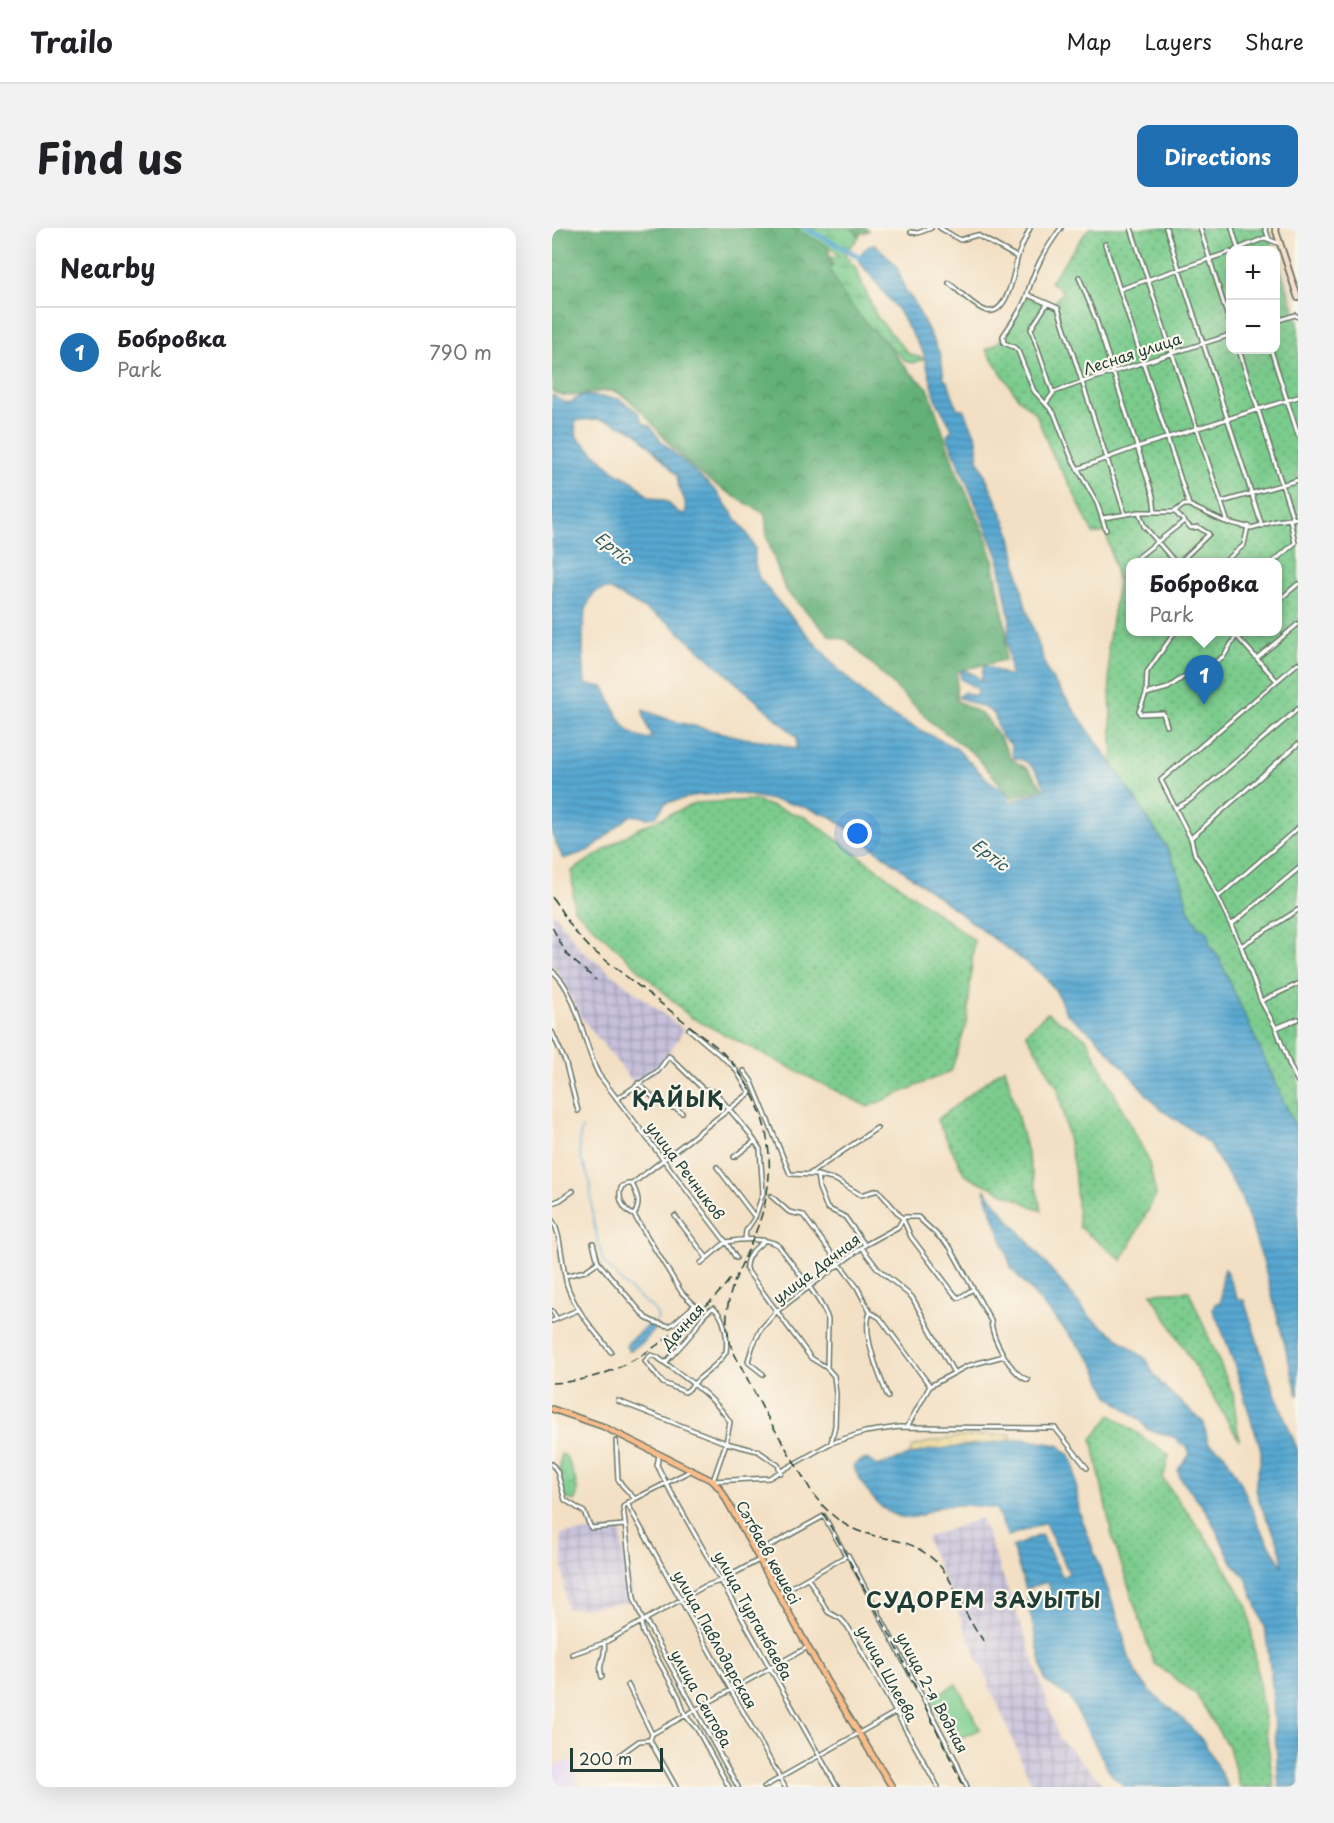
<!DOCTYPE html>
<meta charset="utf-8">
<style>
:root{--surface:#fff;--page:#f2f2f2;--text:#202124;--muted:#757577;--line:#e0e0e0;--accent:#1f6fb2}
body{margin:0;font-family:"Playpen Sans",sans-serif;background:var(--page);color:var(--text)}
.controls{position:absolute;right:18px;top:18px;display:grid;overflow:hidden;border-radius:12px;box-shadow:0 6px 24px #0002}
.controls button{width:54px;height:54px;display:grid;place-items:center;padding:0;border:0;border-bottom:2px solid var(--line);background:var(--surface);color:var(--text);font:30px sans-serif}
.scale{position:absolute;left:18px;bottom:15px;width:93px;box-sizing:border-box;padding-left:6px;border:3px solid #1f3d34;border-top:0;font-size:16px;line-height:21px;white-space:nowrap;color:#1f3d34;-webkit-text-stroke:4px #fbf7ec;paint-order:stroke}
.you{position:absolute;left:306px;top:606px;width:21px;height:21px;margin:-15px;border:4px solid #fff;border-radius:50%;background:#1a73e8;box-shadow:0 0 0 9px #1a73e833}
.badge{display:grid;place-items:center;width:39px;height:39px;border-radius:50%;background:var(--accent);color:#fff;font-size:20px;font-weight:700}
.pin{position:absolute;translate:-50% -50px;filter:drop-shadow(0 2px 3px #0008)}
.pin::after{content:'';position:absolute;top:32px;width:21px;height:18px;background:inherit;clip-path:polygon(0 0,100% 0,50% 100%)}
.popup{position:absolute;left:574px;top:330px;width:156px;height:78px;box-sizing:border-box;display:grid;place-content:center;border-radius:12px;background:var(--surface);filter:drop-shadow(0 2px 4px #0005);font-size:20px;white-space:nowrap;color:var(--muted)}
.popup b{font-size:22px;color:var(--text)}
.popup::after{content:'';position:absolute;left:50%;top:100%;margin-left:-12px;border:12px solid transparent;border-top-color:var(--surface)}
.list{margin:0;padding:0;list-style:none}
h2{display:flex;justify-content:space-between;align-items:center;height:78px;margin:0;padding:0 24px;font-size:26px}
h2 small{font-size:20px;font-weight:400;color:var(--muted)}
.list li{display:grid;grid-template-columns:39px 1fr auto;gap:18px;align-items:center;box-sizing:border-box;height:90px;padding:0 24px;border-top:2px solid var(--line)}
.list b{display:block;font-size:22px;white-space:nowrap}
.list p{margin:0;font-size:20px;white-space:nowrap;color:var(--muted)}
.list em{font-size:20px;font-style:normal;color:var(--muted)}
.map{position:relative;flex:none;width:746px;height:1559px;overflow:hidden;border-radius:12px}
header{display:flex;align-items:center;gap:36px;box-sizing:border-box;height:84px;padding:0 30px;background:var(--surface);border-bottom:2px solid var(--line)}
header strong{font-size:28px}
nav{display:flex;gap:33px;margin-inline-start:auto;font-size:21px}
.intro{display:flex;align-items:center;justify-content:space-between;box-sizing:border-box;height:144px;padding:0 36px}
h1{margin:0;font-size:42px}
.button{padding:15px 27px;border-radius:12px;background:var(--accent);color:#fff;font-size:21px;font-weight:700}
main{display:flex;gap:36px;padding:0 36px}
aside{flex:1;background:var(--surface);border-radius:12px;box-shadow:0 6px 24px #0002}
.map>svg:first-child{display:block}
</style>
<header>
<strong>Trailo</strong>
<nav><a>Map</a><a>Layers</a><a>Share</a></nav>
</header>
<div class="intro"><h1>Find us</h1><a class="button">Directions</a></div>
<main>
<aside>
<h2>Nearby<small></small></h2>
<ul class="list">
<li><span class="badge">1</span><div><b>Бобровка</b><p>Park</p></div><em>790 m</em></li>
</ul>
</aside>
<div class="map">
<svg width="746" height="1559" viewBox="0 0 746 1559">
<defs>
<pattern id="industrial-grid" width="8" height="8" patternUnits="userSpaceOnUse" patternTransform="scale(1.5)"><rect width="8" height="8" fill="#c6c0da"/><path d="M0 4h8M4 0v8" fill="none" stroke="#a09db2"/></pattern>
<pattern id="grass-dots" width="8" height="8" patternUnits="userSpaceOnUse" patternTransform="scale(1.5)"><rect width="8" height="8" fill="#7bcc8d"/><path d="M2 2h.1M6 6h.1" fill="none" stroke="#64a774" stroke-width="1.8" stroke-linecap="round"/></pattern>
<pattern id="forest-crowns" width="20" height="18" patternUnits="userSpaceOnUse" patternTransform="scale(1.5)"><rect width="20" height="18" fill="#64b078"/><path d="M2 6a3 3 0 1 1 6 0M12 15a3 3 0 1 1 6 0" fill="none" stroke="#529063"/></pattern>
<pattern id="wetland-marsh" width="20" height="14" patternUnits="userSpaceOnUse" patternTransform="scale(1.5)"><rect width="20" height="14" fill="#7bcc8d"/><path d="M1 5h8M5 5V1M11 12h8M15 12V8" fill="none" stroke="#64a774"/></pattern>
<pattern id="sand-dots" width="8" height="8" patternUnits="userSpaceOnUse" patternTransform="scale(1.5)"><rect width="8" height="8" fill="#eeda9e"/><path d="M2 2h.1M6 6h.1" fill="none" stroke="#ccbc89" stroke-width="1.8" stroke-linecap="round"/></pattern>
<pattern id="water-rules" width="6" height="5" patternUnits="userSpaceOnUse" patternTransform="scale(1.5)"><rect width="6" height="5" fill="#56a7d1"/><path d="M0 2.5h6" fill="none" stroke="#4789aa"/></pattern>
</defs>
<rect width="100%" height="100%" fill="#fbf7ec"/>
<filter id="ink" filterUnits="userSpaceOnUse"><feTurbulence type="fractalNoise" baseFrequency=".0167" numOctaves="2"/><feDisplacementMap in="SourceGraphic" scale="12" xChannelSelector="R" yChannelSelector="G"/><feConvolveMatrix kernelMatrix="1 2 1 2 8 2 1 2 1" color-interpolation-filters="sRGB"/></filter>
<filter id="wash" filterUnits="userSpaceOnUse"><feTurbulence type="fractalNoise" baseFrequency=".008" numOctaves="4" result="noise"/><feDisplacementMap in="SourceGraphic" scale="24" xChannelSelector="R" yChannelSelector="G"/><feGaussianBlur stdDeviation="1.35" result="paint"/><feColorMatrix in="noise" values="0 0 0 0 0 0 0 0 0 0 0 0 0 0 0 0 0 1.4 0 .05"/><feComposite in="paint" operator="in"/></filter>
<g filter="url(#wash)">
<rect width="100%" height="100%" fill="#f3e0c4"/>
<path fill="#e3d3f3" d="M18,1532L29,1559H0V1539Z"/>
<path fill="url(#industrial-grid)" d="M0,682L29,722L132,802L104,844L81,854L29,789L5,742L0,738Z
M429,1290L472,1405L507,1510L554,1559H481L374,1310Z
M69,1301L71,1324L82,1374L14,1381L9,1306Z"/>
<path fill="url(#grass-dots)" stroke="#4d8460" stroke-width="1.5" fill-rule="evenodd" d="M537,0H714L722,22H678V122H724V28L746,93V905L666,729L658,718L656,705L646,698L636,681L629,651L615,620L561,537L556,417L566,354L554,304L541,306L520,261L500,226L484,186L466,170L434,122L446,115L476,67L500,78L511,63L498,54ZM578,334H726V404H578Z
M201,572L255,590L422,712L415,794L399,843L316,879L138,789L22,681L20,643L85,601L144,575Z
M495,785L534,810L596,931L604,967L570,1032L527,999L522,940L506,860L474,805Z
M453,839L490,983L413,947L385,892Z
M637,1063L681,1166L687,1212L599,1065Z
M559,1187L617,1227L611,1251L665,1325L696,1379L722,1559H688L677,1520L644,1466L602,1435L560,1308L540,1211Z"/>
<path fill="url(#forest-crowns)" stroke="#427656" stroke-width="1.5" d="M0,0H314L317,3L276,16L278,33L287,60L357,143L376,160L403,240L432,303L441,331L454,402L453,432L405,443L404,472L433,488L451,515L459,531L476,541L491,560L460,570L422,526L380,495L295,412L278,408L233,362L215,310L213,286C180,267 150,252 124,223C104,203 92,179 66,165C51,157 21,176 0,163Z"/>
<path fill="url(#wetland-marsh)" stroke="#4d8460" stroke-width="1.5" d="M241,0H299L308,8L292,26L303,39L325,89L357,126L373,131L361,135L355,134C326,107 292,79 278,41L281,37L279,28L286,29V27C276,15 255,9 241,0Z
M9,1226L14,1228C19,1242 30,1259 23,1273L13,1270L7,1247Z"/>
<path fill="url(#sand-dots)" stroke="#868c69" stroke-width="1.5" d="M458,1206L460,1208L457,1213L421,1216L357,1229L360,1219C392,1209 425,1207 458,1206Z"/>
<path fill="#7bcc8d" stroke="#4d8460" stroke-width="1.5" d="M405,1456L428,1501L400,1514L378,1470Z"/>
<path fill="url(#water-rules)" stroke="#3a7282" stroke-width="1.5" fill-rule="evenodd" d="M320,16L324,17L344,37L354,64L361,72L389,128L392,151L396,154L405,180L412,182L425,211L426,231L458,304L473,376L496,445L561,537L615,620L629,651L636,681L646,698L656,705L658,718L666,728L746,905V1168L711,1033L689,968L657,916L641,903L608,881L544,809L514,785L504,763L493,749L280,589L246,577L184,565L147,567L114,575L104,588L97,590L79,587L38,622L11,631L0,606V167L13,174H19L30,167L67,171L86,184L90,194L98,198L108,212L164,263L196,307L203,320V336L207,350L228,376L287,442L329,482L404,520L435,551L455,565L458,574L494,561C487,546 479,531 461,530L459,516C447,510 445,499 443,487L435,481L406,469L412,464L423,468L427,462L409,451L408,444L413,442L423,447L429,453L432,437L459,449L455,413L458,393L446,328L395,208L400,201L385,174L371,124L345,81L306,32L312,22ZM45,191L60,194L84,204L125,247L127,260L133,273L134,286H128L115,274L96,268L82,254L62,243L25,209L23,195L27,192ZM57,361L116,394L245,509V521L216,513L192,510L121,493L91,482C91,493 97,499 100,510C73,515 62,479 52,459L33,456C32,436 24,370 48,362C51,361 54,361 57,361Z
M432,961L539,1090L594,1131L603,1148L613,1160L652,1195L656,1215L672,1225L689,1255L707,1298L730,1338C731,1311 711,1291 705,1266C701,1249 709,1240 709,1226C709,1216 703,1204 700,1195C689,1157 678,1119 661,1082L663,1076L669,1073L670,1047L673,1041L686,1071L692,1072L719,1155L746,1223V1559H727L719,1446L713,1400L694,1350L680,1334L655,1284L628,1250L626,1242L638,1226L635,1218L627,1215L624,1210L595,1201L588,1192L557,1168L541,1134L460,1041Z
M99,1095L105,1098L92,1114L77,1123L74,1118L78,1112Z
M470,1211L506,1217L517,1227L522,1236L527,1283L567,1392L577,1429L587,1450L603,1468L632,1492L652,1514L676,1559H573L559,1546L518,1470L493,1453L475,1370L499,1362L495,1354L474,1361L460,1319L489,1307L511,1349L517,1345L493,1295L456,1308L444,1281C430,1278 403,1275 388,1279C379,1281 371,1288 362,1289C333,1295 311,1260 301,1238L307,1233L315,1231L325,1238L372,1223Z"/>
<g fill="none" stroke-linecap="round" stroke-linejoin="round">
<path stroke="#56a7d1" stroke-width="1.5" d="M30,900L27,915L29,931L38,953L41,992L51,1033L73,1058L103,1082L106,1090L104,1094"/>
<path stroke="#56a7d1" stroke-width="5" d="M253,0L312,31"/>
</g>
</g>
<g filter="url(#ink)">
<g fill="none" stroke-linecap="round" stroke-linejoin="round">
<g stroke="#697666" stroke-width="6">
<path id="street" d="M388,0L408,12L425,7L465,29
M509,0C493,22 482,41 475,67C472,79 458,97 451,108L452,115L462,119L466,123L482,163L502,185L519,229L545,275L554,302
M579,0L676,295
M614,0L710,298
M648,0L678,96
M680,0L686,21
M713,0L717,11
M359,4L366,5L379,0
M553,16L637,277
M683,22L713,10L728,16
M527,49L545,94L601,268L603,283
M397,55C406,62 423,80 435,83C456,87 462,44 465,31C468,20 474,10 478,0
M568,61L678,24
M476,67L506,80L573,286
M495,76L479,101L501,165
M724,93L743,87L746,89
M687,122L741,291
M719,122L746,207
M494,175L502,164L530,154L678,107
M525,241L585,219L746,169
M670,274L746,252
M587,284L592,298L623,334
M551,290L587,284H622L632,277H637L671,293L699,300L724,293L746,290
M580,334L632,293L623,284
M628,334L657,306L646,299L639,300L632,293
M672,334L692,317L696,298
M721,334L743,315L738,292
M726,373L746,356
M681,404L725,453
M705,430L746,396
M594,466L616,460L648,437L665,433L672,428L684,408L690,404
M615,498L611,485L588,486L587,483L594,466L595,444L623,404
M624,580L638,572L746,481
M639,610L746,516
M666,669L746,600
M746,682L689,718L709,773L724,800L738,838L746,854
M679,697L746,641
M689,718L652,640L643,627L639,611L609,552L746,435
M0,743C25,761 32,820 47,847L174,1014C191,1011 211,1009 226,1017C238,1034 272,1074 276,1092L275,1140
M709,773L746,756
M724,800L746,791
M0,804L13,833L26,883
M192,843L200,854L238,946L265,947L284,952L309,967L326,962L351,991L353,989H366L398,1019L439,1093C440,1111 459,1146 476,1152
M86,855L108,876L125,881L130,885
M65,871L106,843L117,828L151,861L163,864L198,906L208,921L211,965L203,989L194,1003L193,1011
M182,929L203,913
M165,939L203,989
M259,945L325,900
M265,947L267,960L275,980L293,989L313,1017
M76,956H80C86,967 89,976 82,987C72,983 64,969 70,958Z
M80,956L198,865L182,839L137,801
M219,968L237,984L251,987L305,1059L318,1084L328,1090L378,1158
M0,975L8,972L21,963
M123,988L155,1030L174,1014L184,1030
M351,991L359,1009L403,1067L407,1070L421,1061
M0,992C9,1004 10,1039 15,1057C24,1084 42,1102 59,1124
M211,1014C202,1021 193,1029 194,1041L259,1130L275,1140L282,1148L284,1166L283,1198L279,1215
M41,1015L46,1034L94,1090L102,1094L117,1098L121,1096L143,1077L130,1065L82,987
M310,1020L326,1041L360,1069L402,1145
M149,1035L155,1030
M13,1048L33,1043L46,1034
M0,1083L5,1091
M318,1085C309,1105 328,1149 336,1169
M0,1093L26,1082
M113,1135C122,1125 131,1116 139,1106C147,1097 149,1086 161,1080C173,1087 176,1111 174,1124C167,1136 158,1141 148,1150C142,1154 139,1161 133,1164L111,1155L93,1133L99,1127L105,1129C130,1148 161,1167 178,1194L174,1215L161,1253L217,1250L279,1215L313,1204L347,1199L503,1200L535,1240
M211,1146L197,1135L196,1133L201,1117L209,1101L225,1083L313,1017L346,999L351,991
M66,1173L174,1215L206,1223L226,1237L229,1245
M355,1199L378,1158L415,1138L452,1128
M64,1213L66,1251L70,1257L83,1271
M107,1227L105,1237L114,1255L285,1559
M0,1236L5,1243L13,1272L32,1284L39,1300L72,1297
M75,1275L233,1559
M205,1325L272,1288L294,1328L296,1327L404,1533L415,1559
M256,1350L276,1384L289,1391L296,1399L386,1559
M227,1366L294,1328
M91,1393L82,1370L71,1279L75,1275L138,1243
M94,1393L186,1559
M89,1395L91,1405L127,1469L133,1487L145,1501L177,1559
M20,1426L52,1415L153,1358L168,1353L207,1332
M50,1449C45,1433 55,1432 52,1415
M76,1457L100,1506L98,1512L100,1516L124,1559
M100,1506L256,1419
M69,1526L87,1513L98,1512
M212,1559L344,1484"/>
</g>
<g stroke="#697666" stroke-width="8">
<path id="secondary" d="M723,0L746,70"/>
</g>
<g stroke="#697666" stroke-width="8">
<path id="primary" d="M0,1181L50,1198L161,1253L169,1262L274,1452L340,1559"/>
</g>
<use href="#street" stroke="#fff" stroke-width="3"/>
<use href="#secondary" stroke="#fde4d0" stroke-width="4.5"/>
<use href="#primary" stroke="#f9bc8a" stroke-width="5"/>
<path stroke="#1f3d34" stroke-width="1.5" stroke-dasharray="9 4.5" stroke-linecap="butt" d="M0,669L23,704L39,721L165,819C214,866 230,931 207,995C192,1039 163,1072 180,1121L212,1183L261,1266C276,1285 292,1300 316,1306C336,1312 356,1312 373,1325C400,1343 403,1368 419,1394C422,1400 427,1407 432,1413
M0,699L15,727L44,752
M0,1155C55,1153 94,1128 135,1094C152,1080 168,1066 180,1048
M271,1285L343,1416L412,1559"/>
</g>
</g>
<g text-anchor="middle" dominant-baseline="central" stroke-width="4.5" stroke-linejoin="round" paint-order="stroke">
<g font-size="15" fill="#1f3d34" stroke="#fbf7ec">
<text transform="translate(580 125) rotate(-18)">Лесная улица</text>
<text transform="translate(134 942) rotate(53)">улица Речников</text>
<text transform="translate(264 1040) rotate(-37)">улица Дачная</text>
<text transform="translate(130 1098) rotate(-48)">Дачная</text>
<text transform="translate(217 1324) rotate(61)">Сәтбаев көшесі</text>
<text transform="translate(202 1387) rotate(61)">улица Турганбаева</text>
<text transform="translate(164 1411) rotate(61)">улица Павлодарская</text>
<text transform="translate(336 1445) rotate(61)">улица Шлеева</text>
<text transform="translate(381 1464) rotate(62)">улица 2-я Водная</text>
<text transform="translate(150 1470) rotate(61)">улица Сеитова</text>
</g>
<g font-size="16" font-style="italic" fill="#305d63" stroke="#fbf7ec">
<text transform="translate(62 319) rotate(39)">Ертіс</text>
<text transform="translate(439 626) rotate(38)">Ертіс</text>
</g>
<g font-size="21" font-weight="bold" letter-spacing="1.5" fill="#1f3d34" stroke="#fbf7ec">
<text x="126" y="870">ҚАЙЫҚ</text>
<text x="432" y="1371">СУДОРЕМ ЗАУЫТЫ</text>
</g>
</g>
</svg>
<div class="controls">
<button>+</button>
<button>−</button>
</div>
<div class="scale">200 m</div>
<div class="you"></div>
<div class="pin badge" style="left:652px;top:477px">1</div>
<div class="popup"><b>Бобровка</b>Park</div>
</div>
</main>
